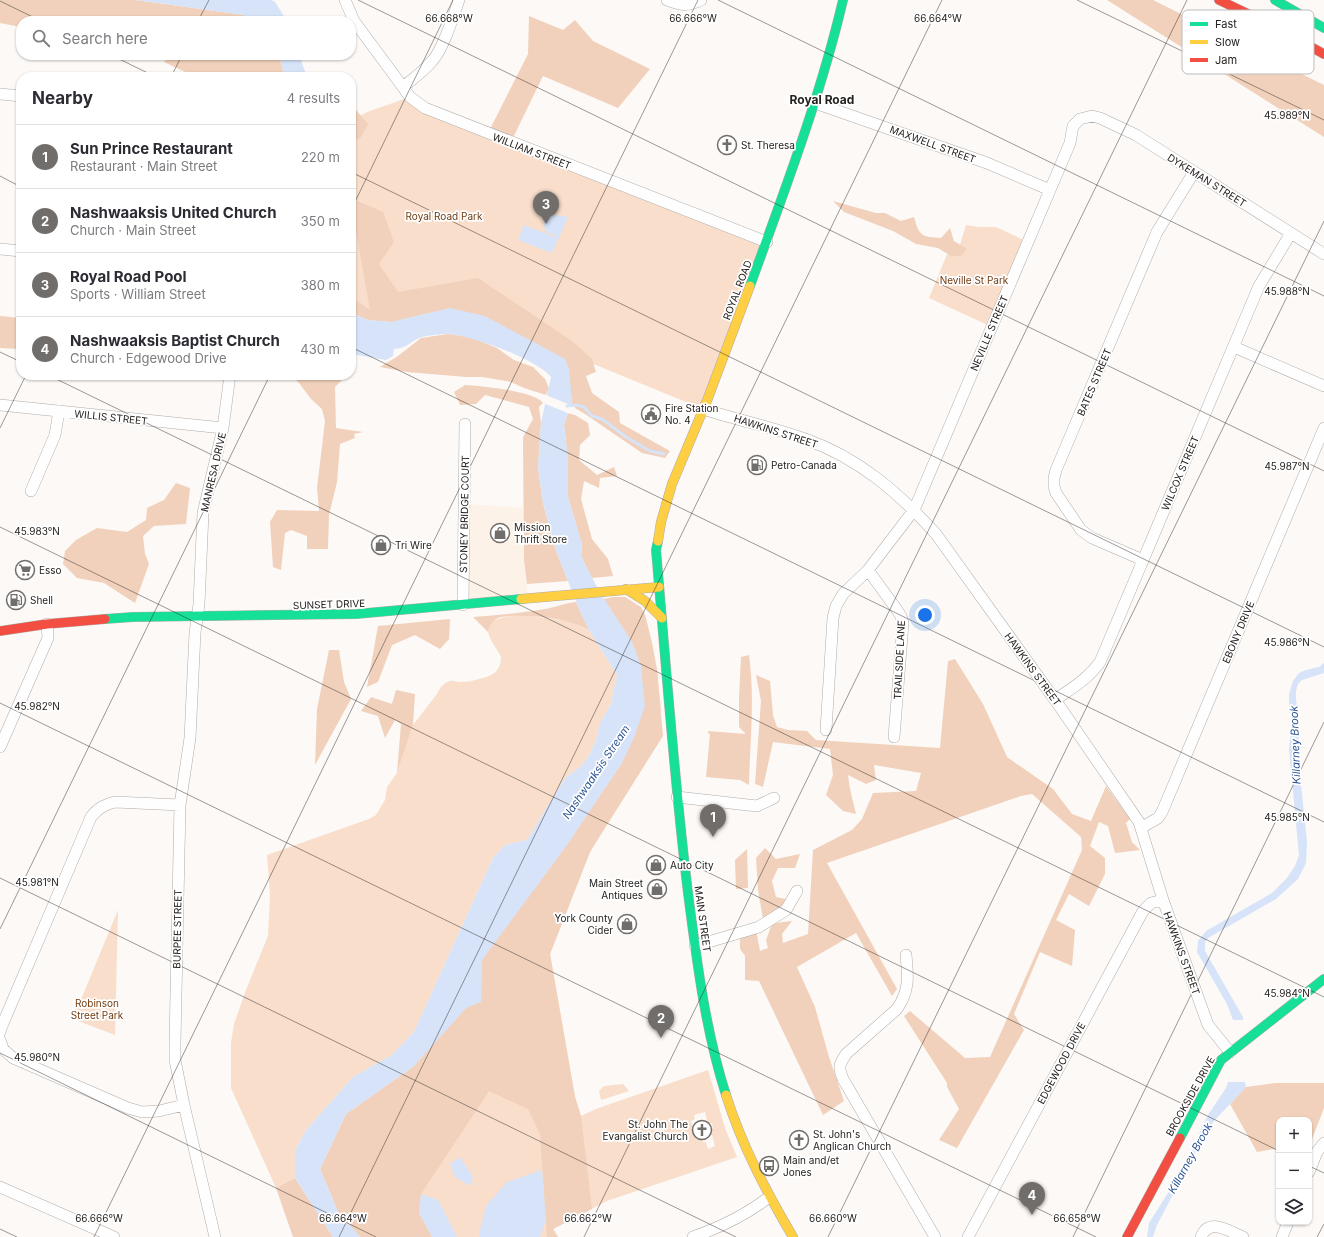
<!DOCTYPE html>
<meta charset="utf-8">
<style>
:root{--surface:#fff;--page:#f2f2f3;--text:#2b2b33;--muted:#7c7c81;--line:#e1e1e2;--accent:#706d6a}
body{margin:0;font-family:Inter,sans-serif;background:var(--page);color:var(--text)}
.controls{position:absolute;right:12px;bottom:12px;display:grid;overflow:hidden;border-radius:8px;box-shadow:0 1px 3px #0004}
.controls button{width:36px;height:36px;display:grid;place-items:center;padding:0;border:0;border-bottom:1px solid var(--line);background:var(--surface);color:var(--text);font:20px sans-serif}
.you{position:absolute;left:925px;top:615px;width:14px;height:14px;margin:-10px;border:3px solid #fff;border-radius:50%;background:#1a73e8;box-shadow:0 0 0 6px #1a73e833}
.badge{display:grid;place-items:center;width:26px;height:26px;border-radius:50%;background:var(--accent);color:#fff;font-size:13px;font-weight:700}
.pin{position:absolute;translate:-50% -33px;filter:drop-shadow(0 1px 2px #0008)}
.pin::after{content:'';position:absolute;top:21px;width:14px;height:12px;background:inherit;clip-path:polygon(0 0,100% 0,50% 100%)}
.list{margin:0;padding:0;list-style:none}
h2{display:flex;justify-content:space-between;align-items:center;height:52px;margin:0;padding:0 16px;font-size:17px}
h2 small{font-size:13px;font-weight:400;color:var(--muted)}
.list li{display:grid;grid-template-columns:26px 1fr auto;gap:12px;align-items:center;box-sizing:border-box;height:64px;padding:0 16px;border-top:1px solid var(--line)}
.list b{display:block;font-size:15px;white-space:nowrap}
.list p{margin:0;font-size:13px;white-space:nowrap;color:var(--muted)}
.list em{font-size:13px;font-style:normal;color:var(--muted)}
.icon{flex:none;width:22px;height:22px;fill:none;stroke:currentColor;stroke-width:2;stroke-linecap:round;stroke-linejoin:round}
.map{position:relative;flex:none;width:1324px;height:1237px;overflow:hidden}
.search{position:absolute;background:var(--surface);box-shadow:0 1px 3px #0004;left:16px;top:16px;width:340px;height:44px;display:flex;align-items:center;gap:10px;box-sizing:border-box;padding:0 14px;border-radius:16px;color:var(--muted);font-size:15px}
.panel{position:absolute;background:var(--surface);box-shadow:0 1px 3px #0004;left:16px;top:72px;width:340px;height:308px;border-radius:16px}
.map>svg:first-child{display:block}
</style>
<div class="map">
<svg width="1324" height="1237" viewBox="0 0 1324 1237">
<rect width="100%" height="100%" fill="#fcf9f6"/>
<path fill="#fdf2e7" d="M465,504L523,508L524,560L528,598L463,605Z"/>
<path fill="#f8decb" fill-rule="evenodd" d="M410,97L767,242L703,409L591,363L565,359L351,313V121L367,112Z
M966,225L979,227H996L1028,242L992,327L929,298L948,252L959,248Z
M614,597L645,615L652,643L657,670L661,711L590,852L550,954L575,1097L581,1116L596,1109L708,1070L725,1128L737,1157L607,1201L553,1229L558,1237H360L414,1066L641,666L604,599ZM705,1112L708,1124L712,1123L713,1127L710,1128L715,1146L708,1149L706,1142H703L699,1132L695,1133L691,1121L695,1119L694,1115Z
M524,615L568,621L589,630L617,675L611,704L600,723L596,740L589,756L580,767L565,778L527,840L505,845L493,858L414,1032L392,1055L353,1077L306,1130L295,1151V1178L276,1188L231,1088V1043L234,1024L246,990L268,936L270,895L267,855L369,819L376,815L385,800L387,787L397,773L413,725L437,694C440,688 443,683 450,681C454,680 457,682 460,682C466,682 473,681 479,679C492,676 501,672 501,657C498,650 493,645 490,638C480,616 511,616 524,615Z
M118,910L115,1035L73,1019Z
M623,1084L629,1091L601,1100L599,1091L604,1086Z"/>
<path fill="#f1d1bb" d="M0,0H136L244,15L253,21H21V27L0,23Z
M1107,0H1153L1324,85V137Z
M529,16L563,30L575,20L593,41L650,69L618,108L543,76L511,142L488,133L528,54Z
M170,55H279L283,71L282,77H196L164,62Z
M356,110L368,124L361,137L351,143V112Z
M351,198L383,212L394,242L379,264L398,292L478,278L572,341L592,359L596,372L586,376L592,393L619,412L620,423L670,451L665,458L642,453L585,414L575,408V407L571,405L572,402L565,359L485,317L450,308L391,322L368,320L351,313V297L370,310L351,204Z
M833,201L876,213H885L901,221L914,217C919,236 922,237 941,238L950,228L954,241L967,249L961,256H951L938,248L916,244L893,231L844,212Z
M0,316L21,318V349L0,348Z
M448,334L473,338L497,348L514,360L533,367L545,379L549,388L546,395L524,388L511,382L482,377H466L407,372L380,367L398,356L421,338Z
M290,375H336L343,379L335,387L336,428L363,432L354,434L355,438L340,444L337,482L329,515L328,549H307V536L291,530L285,533L281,570L273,567L270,522L277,510L319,511L317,488L325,421L322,409L311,399L299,383Z
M465,385C481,386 534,391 543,403L539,407L541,423L538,468L543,503L556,551L568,581L527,584L524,560L523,437L533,419L529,407L485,395L476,404L460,405L454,392Z
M568,413L575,415L588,423L590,435L580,445L579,460L597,475L614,467L617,476L600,478L599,488L584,481L581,499L592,539L608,559L613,576L592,578L581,556L582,545L568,497V460L564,424Z
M176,483L190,488L186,524L154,526L143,536L145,554L149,564L135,603L104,583L77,578L63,564L65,551L76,540L97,528L127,532L146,520L147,508L164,500Z
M614,597H625L641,607L645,615L652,643L657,670L663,736L590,852L550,954L575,1097L581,1116L592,1209L553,1229L558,1237H547L540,1134L528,1109L489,1091L421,1194L419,1213L432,1237H360L338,1212L320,1169L346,1114L414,1066L466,1008L481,1002L482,960L567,845L622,763L635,735L642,686L641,666L632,642L604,599Z
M576,602L589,630C583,627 576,624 569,622C554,617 512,613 498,618C492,621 489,626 488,632L473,617C498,615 522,613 545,609C556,607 565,603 576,602Z
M450,619L449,639L440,649L415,635L392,645L378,682L367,687L378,626Z
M329,650H339L344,682L351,699L315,765L317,709Z
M749,655C755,698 750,742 749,785L740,780L706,777L710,734L708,733V731L746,734L739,727V698L741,657Z
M955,659L983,704L1007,757L1053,789L1072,814L1091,821L1106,786L1130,819L1126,823L1132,842L1140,850L1115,853L1108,826L1099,822L1090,846L1105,858V874L1089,906L1069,894L1056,920L1075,930L1072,966L1040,952L1014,1014L1024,1030L957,1148L939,1140L959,1109L947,1087V1083L904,1016L910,1011L965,1058L990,1057L1082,850L1081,837L1032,794L1021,796L827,863L897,989L892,996L856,933L797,967L815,1007L829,1057L844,1101L823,1115L759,981L745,980V956L740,949V936L756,930L760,951L768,948L766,940L772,924L783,922L792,921L782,934L783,943L808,934L813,850L852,830L862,819L873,793L916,791L921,773L874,765L876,780L866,784L848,775C849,788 853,801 856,814L843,811L826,795L833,775L830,749L773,742L763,787L755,784L761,701L756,675L770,681L773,715L777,727L788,730L807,731L816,740L940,748L948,661Z
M396,690L415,694L413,725L397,773L401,724L395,720L385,738L378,716L361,711L371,697L392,704Z
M765,848L776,859L800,854L795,868H778L772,881L776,897L786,899L780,910L763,919L758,890L756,858Z
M747,849L748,888L736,889L735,860Z
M1276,1083H1324V1108L1309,1147V1120H1279V1148L1257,1152L1230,1104L1246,1087Z
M295,1178L333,1237H293L276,1188Z"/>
<path fill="#d6e3f8" d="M136,0H271L275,2L287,21H253L244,15Z
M279,55H299L307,77H282L283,71Z
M543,213L568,217L552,253L518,240L524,225L555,237V235L545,232Z
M450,308L485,316L565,359L569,369L572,402L564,424L568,460V497L582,545L581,556L599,591L632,642L641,666L645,706L635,735L622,763L567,845L482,960L481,1002L466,1008L414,1066L346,1114L320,1169L338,1212L360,1237H333L295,1178V1151L306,1130L353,1077L392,1055L414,1032L493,858L505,845L527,840L565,778L580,767L589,756L596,740L600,723L611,704L617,675L589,630L579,609L556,551L543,503L538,468L541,423L551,377C535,358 474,337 450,334C441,334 430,335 422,337C411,340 407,349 394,349L393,356L386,360L351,354V313L368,320L391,322Z
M1324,663V673L1302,680L1298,684L1296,691V699L1299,723L1298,757L1307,841L1306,863L1298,879L1276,899L1208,938L1205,942V951L1243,1017V1020H1233L1227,1004L1197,952L1198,941L1206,931L1272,893L1287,878L1295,866L1299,855L1289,749L1292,726L1289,704V694L1293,681L1299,673L1306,670L1319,667Z
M1228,1082H1245L1246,1087L1214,1121L1193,1156L1156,1227L1153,1237H1147L1149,1223L1168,1193L1186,1161L1208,1115L1226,1088Z
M460,1157L473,1177L470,1186L455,1177L450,1164Z
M542,1170L546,1219L540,1237H479V1234L486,1206L507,1182Z
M421,1194L438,1200L457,1237H432L419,1213Z"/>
<path fill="#fcf9f6" d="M546,395L573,406L570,414L543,403Z"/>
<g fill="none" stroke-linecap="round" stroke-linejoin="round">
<path stroke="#d6e3f8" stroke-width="3" d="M567,406L577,405L584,407L592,416L602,419L626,437L650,451L664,454"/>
<g stroke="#b0adaa" stroke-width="12">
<path id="street" d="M345,0L354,21L394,75L410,97L425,108L767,242
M667,0C681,5 687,7 701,0
M403,87C413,79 425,70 433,60C444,47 453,17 459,0
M0,94L21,96
M815,103L987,163L1050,190
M0,249L21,251
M1234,347L1324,386
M0,405L223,428
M703,409C737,420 772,427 805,439C859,458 899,493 936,534L1060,707L1139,822L1163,900L1208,1025L1230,1052
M31,491L55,435L59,411
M1143,560L1092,538L1081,530L1056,493L1054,486V478L1056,470L1157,232L1194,172
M868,570L897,610L901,616L903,623L894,737
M463,605L465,424
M1055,700C1072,688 1088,679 1100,662L1259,286L1291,233
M826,730L833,618L836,606L843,594L868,570L914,510L1070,143L1073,126L1080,119L1092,116L1100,118L1136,135L1324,254
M0,747L48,638L47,624
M677,797L757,806L774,798
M1141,828L1158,818L1162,812L1324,428
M695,946L759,927L786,910L797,891
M906,955C908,976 910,990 897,1009L846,1054C839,1065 838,1067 843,1079L935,1237
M0,1032L1,1028L91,817C98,808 104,805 115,802L180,805
M0,1040L3,1049L13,1058L128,1108L142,1112L159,1111L184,1105
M1309,1172L1317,1152L1324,1143
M0,1187L114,1237
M215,1237L184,1105L175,1060V1042L180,805L190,738L195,633L199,604L203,513L223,428L230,375
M693,1237C721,1227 746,1215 769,1197
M968,1237L1143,911L1151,903L1163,900
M1201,1237C1209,1217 1229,1231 1243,1237
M1282,1237L1288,1222"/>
</g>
<g stroke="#b0adaa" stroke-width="10">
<path id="fast" d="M1275,0L1324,28
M750,286C784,192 820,98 843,0
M658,541L656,550C666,664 674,779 688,893C697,962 705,1029 726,1095
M105,619L133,617L356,614L521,599
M1180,1138L1221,1060L1324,979"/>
</g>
<g stroke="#b0adaa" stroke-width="10">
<path id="slow" d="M658,541L661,522L672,484L708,398L750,286
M626,589L645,601L662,618
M521,599L659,587
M726,1095C742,1146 766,1191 793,1237"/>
</g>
<g stroke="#b0adaa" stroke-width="10">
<path id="jam" d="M1219,0L1265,22L1324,54
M0,631L47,624L105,619
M1127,1237L1180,1138"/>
</g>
<use href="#street" stroke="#fffefe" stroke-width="11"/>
<use href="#fast" stroke="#16e098" stroke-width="9"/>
<use href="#slow" stroke="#ffcf43" stroke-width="9"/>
<use href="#jam" stroke="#f24e42" stroke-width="9"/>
</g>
<path fill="none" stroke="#25211f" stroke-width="1" stroke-opacity="0.45" d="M358,0L1324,471M718,0L1324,296M1077,0L1324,120M0,1L41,21M198,21L209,0M111,55L156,77M171,77L182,55M351,172L1324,647M0,176L21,187M351,210L453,0M351,347L1324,822M0,352L21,362M48,375L1324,997M0,428L26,375M0,527L1279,1151M0,703L1096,1237M0,878L736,1237M0,929L270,375M0,1053L376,1237M1309,1166L1324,1173M0,1229L17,1237M94,1237L698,0M339,1237L942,0M584,1237L1187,0M828,1237L1324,221M1073,1237L1324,722M1317,1237L1324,1224"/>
<defs>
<g id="church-ring" transform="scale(1)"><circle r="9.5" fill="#fff" stroke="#706d6a" stroke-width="1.5"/><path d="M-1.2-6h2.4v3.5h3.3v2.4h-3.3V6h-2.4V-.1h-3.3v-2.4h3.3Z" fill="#706d6a"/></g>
<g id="civic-ring" transform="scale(1)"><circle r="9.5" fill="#fff" stroke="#706d6a" stroke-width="1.5"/><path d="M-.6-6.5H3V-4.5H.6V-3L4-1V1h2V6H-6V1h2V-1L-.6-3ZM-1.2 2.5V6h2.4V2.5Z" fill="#706d6a"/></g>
<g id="fuel-ring" transform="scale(1)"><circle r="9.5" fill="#fff" stroke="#706d6a" stroke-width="1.5"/><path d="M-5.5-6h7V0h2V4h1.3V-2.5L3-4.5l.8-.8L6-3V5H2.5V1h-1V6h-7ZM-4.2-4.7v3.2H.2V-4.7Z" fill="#706d6a"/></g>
<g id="shop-ring" transform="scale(1)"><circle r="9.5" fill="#fff" stroke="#706d6a" stroke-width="1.5"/><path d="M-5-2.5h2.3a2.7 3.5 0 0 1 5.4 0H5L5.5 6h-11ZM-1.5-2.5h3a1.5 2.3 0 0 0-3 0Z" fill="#706d6a"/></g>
<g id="supermarket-ring" transform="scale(1)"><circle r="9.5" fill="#fff" stroke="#706d6a" stroke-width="1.5"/><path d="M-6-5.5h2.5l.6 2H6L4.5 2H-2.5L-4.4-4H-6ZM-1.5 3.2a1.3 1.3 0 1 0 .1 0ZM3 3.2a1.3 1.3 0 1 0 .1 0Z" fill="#706d6a"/></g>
<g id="bus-ring" transform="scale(1)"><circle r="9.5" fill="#fff" stroke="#706d6a" stroke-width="1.5"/><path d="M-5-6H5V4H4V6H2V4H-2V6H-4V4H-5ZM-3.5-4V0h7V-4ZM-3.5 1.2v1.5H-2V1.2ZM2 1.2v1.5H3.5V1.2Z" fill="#706d6a"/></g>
</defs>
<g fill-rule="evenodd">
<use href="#church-ring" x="727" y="145"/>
<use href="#civic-ring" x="651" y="414"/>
<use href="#fuel-ring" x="757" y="465"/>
<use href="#shop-ring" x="500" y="533"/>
<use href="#shop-ring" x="381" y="545"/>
<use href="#supermarket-ring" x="25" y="570"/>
<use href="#fuel-ring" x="16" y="600"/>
<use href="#shop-ring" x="656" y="865"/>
<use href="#shop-ring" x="657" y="889"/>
<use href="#shop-ring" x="627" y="924"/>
<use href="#church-ring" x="702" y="1130"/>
<use href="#church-ring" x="799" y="1140"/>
<use href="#bus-ring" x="769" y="1166"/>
</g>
<g text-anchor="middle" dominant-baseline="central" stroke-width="3.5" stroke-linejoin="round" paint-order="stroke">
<g font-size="10" fill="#25211f" stroke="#fff">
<text transform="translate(933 144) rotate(20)">MAXWELL STREET</text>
<text transform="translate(532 151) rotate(21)">WILLIAM STREET</text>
<text transform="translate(1207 180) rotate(32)">DYKEMAN STREET</text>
<text transform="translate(737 290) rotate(-69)">ROYAL ROAD</text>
<text transform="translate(989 333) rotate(-67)">NEVILLE STREET</text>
<text transform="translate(1094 382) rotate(-67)">BATES STREET</text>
<text transform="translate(111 417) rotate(6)">WILLIS STREET</text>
<text transform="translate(776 431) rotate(18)">HAWKINS STREET</text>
<text transform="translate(213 472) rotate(-77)">MANRESA DRIVE</text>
<text transform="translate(1180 473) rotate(-67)">WILCOX STREET</text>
<text transform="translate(464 514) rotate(-89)">STONEY BRIDGE COURT</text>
<text transform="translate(329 604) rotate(-2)">SUNSET DRIVE</text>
<text transform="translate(1238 632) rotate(-67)">EBONY DRIVE</text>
<text transform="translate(899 660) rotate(-87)">TRAILSIDE LANE</text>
<text transform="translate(1033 669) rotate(54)">HAWKINS STREET</text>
<text transform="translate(703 919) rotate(82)">MAIN STREET</text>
<text transform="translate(177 929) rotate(-89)">BURPEE STREET</text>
<text transform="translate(1182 953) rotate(70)">HAWKINS STREET</text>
<text transform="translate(1061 1063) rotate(-62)">EDGEWOOD DRIVE</text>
<text transform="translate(1190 1096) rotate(-61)">BROOKSIDE DRIVE</text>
</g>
<g font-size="10" fill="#25211f" stroke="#fff" text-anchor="start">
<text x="741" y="145">St. Theresa</text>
<text x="665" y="408">Fire Station<tspan x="665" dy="12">No. 4</tspan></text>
<text x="771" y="465">Petro-Canada</text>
<text x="514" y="527">Mission<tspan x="514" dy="12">Thrift Store</tspan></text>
<text x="395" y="545">Tri Wire</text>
<text x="39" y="570">Esso</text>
<text x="30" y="600">Shell</text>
<text x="670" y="865">Auto City</text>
<text x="643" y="883" text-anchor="end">Main Street<tspan x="643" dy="12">Antiques</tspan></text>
<text x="613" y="918" text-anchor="end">York County<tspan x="613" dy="12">Cider</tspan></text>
<text x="688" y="1124" text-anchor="end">St. John The<tspan x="688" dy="12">Evangalist Church</tspan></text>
<text x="813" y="1134">St. John's<tspan x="813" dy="12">Anglican Church</tspan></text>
<text x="783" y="1160">Main and/et<tspan x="783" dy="12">Jones</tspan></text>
</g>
<g font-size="10" fill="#703c12" stroke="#fff">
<text x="444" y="216">Royal Road Park</text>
<text x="974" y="280">Neville St Park</text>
<text x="97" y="1003">Robinson<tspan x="97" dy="12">Street Park</tspan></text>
</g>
<g font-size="11" font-style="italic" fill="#2d5594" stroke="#fff">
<text transform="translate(1295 745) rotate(-92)">Killarney Brook</text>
<text transform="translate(596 772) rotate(-56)">Nashwaaksis Stream</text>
<text transform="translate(1190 1158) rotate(-61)">Killarney Brook</text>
</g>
<g font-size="12" font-weight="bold" fill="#25211f" stroke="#fff">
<text x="822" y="99">Royal Road</text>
</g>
</g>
<rect x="1182" y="10" width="132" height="64" rx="6" fill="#fff" stroke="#bebcbc" stroke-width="1"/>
<rect x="1190" y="22" width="18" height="4" fill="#16e098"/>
<rect x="1190" y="40" width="18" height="4" fill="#ffcf43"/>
<rect x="1190" y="58" width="18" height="4" fill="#f24e42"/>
<g font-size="11" fill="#25211f">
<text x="1215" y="28">Fast</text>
<text x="1215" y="46">Slow</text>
<text x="1215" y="64">Jam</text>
</g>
<g font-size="10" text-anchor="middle" fill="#25211f" stroke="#fff" stroke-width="3.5" stroke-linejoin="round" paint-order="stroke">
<text x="449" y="22">66.668°W</text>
<text x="693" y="22">66.666°W</text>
<text x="938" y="22">66.664°W</text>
<text x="1287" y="119">45.989°N</text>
<text x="1287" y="295">45.988°N</text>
<text x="1287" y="470">45.987°N</text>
<text x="37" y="535">45.983°N</text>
<text x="1287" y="646">45.986°N</text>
<text x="37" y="710">45.982°N</text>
<text x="1287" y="821">45.985°N</text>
<text x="37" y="886">45.981°N</text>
<text x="1287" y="997">45.984°N</text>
<text x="37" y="1061">45.980°N</text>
<text x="99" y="1222">66.666°W</text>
<text x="343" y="1222">66.664°W</text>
<text x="588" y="1222">66.662°W</text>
<text x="833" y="1222">66.660°W</text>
<text x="1077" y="1222">66.658°W</text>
</g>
</svg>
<div class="controls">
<button>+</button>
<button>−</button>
<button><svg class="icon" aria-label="layers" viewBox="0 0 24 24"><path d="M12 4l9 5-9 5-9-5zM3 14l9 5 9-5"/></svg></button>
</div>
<div class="you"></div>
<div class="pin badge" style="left:713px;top:837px">1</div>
<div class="pin badge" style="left:661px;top:1038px">2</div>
<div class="pin badge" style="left:546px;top:224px">3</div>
<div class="pin badge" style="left:1032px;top:1215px">4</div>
<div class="search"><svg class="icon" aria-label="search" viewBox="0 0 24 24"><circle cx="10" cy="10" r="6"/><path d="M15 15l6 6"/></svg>Search here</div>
<section class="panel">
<h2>Nearby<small>4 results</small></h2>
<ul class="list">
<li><span class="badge">1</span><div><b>Sun Prince Restaurant</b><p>Restaurant · Main Street</p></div><em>220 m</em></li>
<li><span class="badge">2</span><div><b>Nashwaaksis United Church</b><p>Church · Main Street</p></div><em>350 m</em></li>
<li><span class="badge">3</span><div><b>Royal Road Pool</b><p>Sports · William Street</p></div><em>380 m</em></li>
<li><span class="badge">4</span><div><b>Nashwaaksis Baptist Church</b><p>Church · Edgewood Drive</p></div><em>430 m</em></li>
</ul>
</section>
</div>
